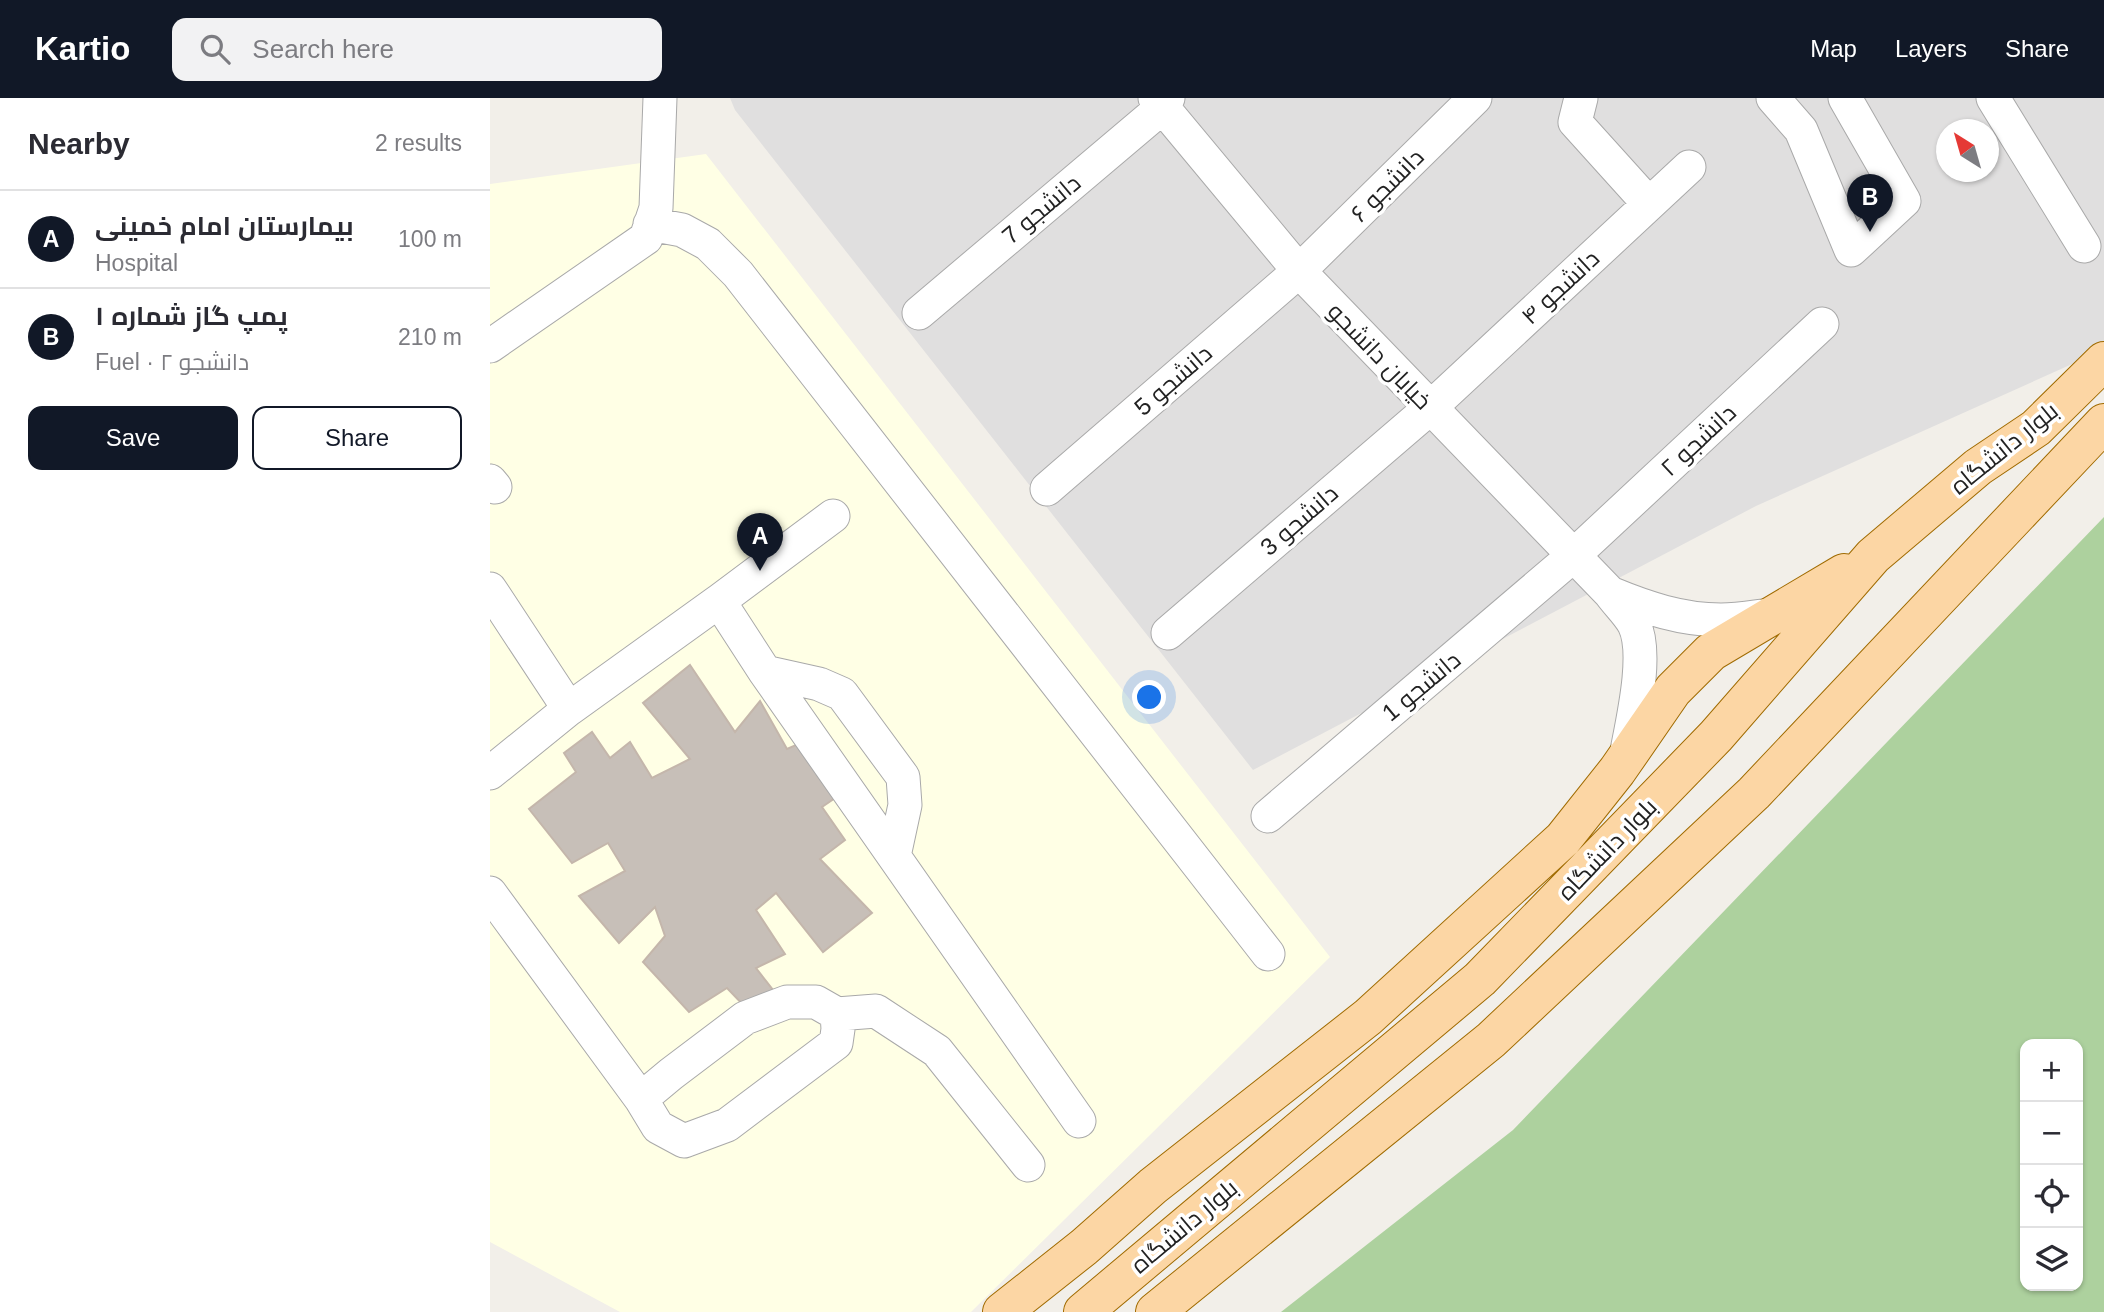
<!DOCTYPE html>
<meta charset="utf-8">
<style>
:root{--surface:#fff;--page:#f2f2f3;--text:#2b2b33;--muted:#7c7c81;--line:#e1e1e2;--accent:#111827}
body{margin:0;font-family:Arial,Cairo,sans-serif;background:var(--page);color:var(--text)}
.controls{position:absolute;right:21px;bottom:21px;display:grid;overflow:hidden;border-radius:14px;box-shadow:0 2px 5px #0004}
.controls button{width:63px;height:63px;display:grid;place-items:center;padding:0;border:0;border-bottom:2px solid var(--line);background:var(--surface);color:var(--text);font:35px sans-serif}
.compass{position:absolute;left:1446px;top:21px;width:63px;height:63px;border-radius:50%;background:var(--surface);box-shadow:0 2px 5px #0004;rotate:323deg}
.you{position:absolute;left:660px;top:600px;width:24px;height:24px;margin:-18px;border:5px solid #fff;border-radius:50%;background:#1a73e8;box-shadow:0 0 0 10px #1a73e833}
.badge{display:grid;place-items:center;width:46px;height:46px;border-radius:50%;background:var(--accent);color:#fff;font-size:23px;font-weight:700}
.pin{position:absolute;translate:-50% -58px;filter:drop-shadow(0 2px 4px #0008)}
.pin::after{content:'';position:absolute;top:37px;width:24px;height:21px;background:inherit;clip-path:polygon(0 0,100% 0,50% 100%)}
.list{margin:0;padding:0;list-style:none}
h2{display:flex;justify-content:space-between;align-items:center;height:91px;margin:0;padding:0 28px;font-size:30px}
h2 small{font-size:23px;font-weight:400;color:var(--muted)}
.list li{display:grid;grid-template-columns:46px 1fr auto;gap:21px;align-items:center;box-sizing:border-box;height:98px;padding:0 28px;border-top:2px solid var(--line)}
.list b{display:block;font-size:26px;white-space:nowrap}
.list p{margin:0;font-size:23px;white-space:nowrap;color:var(--muted)}
.list em{font-size:23px;font-style:normal;color:var(--muted)}
.actions{display:flex;gap:14px;padding:21px 28px}
.actions a{flex:1;padding:16px 0;border:2px solid var(--accent);border-radius:14px;text-align:center;font-size:24px;color:var(--accent)}
.actions .main{background:var(--accent);color:#fff}
.icon{flex:none;width:38px;height:38px;fill:none;stroke:currentColor;stroke-width:2;stroke-linecap:round;stroke-linejoin:round}
.map{position:relative;flex:none;width:1614px;height:1214px;overflow:hidden}
header{display:flex;align-items:center;gap:42px;box-sizing:border-box;height:98px;padding:0 35px;background:var(--accent);color:#fff}
header strong{font-size:33px}
nav{display:flex;gap:38px;margin-inline-start:auto;font-size:24px}
.search{width:490px;height:63px;background:var(--page);display:flex;align-items:center;gap:18px;box-sizing:border-box;padding:0 24px;border-radius:14px;color:var(--muted);font-size:26px}
main{display:flex}
aside{flex:1;background:var(--surface)}
.map>svg:first-child{display:block}
</style>
<header>
<strong>Kartio</strong>
<div class="search"><svg class="icon" aria-label="search" viewBox="0 0 24 24"><circle cx="10" cy="10" r="6"/><path d="M15 15l6 6"/></svg>Search here</div>
<nav><a>Map</a><a>Layers</a><a>Share</a></nav>
</header>
<main>
<aside>
<h2>Nearby<small>2 results</small></h2>
<ul class="list">
<li><span class="badge">A</span><div><b>بیمارستان امام خمینی</b><p>Hospital</p></div><em>100 m</em></li>
<li><span class="badge">B</span><div><b>پمپ گاز شماره ۱</b><p>Fuel · دانشجو ۲</p></div><em>210 m</em></li>
</ul>
<div class="actions"><a class="main">Save</a><a>Share</a></div>
</aside>
<div class="map">
<svg width="1614" height="1214" viewBox="0 0 1614 1214">
<rect width="100%" height="100%" fill="#f2efe9"/>
<path fill="#e0dfdf" fill-rule="evenodd" d="M240,0H1614V285L1600,258L1266,408L763,672L245,12ZM1456,32H1498V74H1456Z"/>
<path fill="#ffffe5" d="M216,56L840,859L481,1214H130L0,1144V86Z"/>
<path fill="#add19e" fill-rule="evenodd" d="M1614,419V1214H791L1023,1032ZM1535,946H1588V1188H1535Z"/>
<path fill="#c7bfb8" stroke="#c4b6ab" stroke-width="2" d="M200,567L245,634L270,603L297,651L320,641L351,696L332,709L355,742L330,761L382,815L333,854L286,795L266,812L295,856L266,870L283,892L260,914L237,890L199,914L153,864L175,838L165,809L129,845L89,798L135,773L118,745L82,765L39,711L86,674L74,655L102,634L120,660L140,644L162,680L200,661L153,605Z"/>
<g fill="none" stroke-linecap="round" stroke-linejoin="round">
<g stroke="#a9a9a9" stroke-width="35">
<path id="minor" d="M665,0L809,173L1120,495
M1091,0L1085,24L1159,106
M1283,0L1311,32L1361,152L1414,103L1355,0
M1503,0L1594,148
M160,126L192,132L218,146L248,176L778,856
M429,215L674,8L678,0
M0,248L156,140L166,110L170,0
M0,383L5,389
M557,391L809,173L985,0
M0,491L79,611
M229,503L343,418
M678,535L940,310L1199,69
M275,574L329,586L352,596L413,679L415,707L404,758
M1136,658C1142,625 1159,556 1144,526C1138,515 1127,505 1120,495C1156,510 1192,522 1231,522C1247,522 1264,519 1281,517
M0,675L79,611L229,503L275,574L589,1023
M778,718L1083,458L1332,226
M0,795L151,1001L168,1029L194,1043L237,1027L346,945L348,931L347,916L326,904H297L255,920L181,976L151,1001
M347,916L386,913L447,953L538,1067"/>
</g>
<g stroke="#a06b00" stroke-width="40">
<path id="major" d="M512,1214L594,1149L663,1088L878,919L1073,741L1127,673L1183,592L1221,554L1354,475
M593,1214L990,881L1226,638L1383,458L1488,369L1546,330L1614,263
M665,1214L1001,942L1264,695L1614,325"/>
</g>
<use href="#minor" stroke="#fff" stroke-width="33"/>
<use href="#major" stroke="#fcd6a4" stroke-width="38"/>
</g>
<g text-anchor="middle" dominant-baseline="central" stroke-width="7" stroke-linejoin="round" paint-order="stroke">
<g font-size="24" fill="#222" stroke="#fff">
<text transform="translate(897 87) rotate(-45)">دانشجو ۶</text>
<text transform="translate(551 111) rotate(-40)">دانشجو 7</text>
<text transform="translate(1070 189) rotate(-43)">دانشجو ۴</text>
<text transform="translate(890 258) rotate(46)">خیابان دانشجو</text>
<text transform="translate(683 282) rotate(-41)">دانشجو 5</text>
<text transform="translate(1208 342) rotate(-43)">دانشجو ۲</text>
<text transform="translate(1514 350) rotate(-39)">بلوار دانشگاه</text>
<text transform="translate(809 422) rotate(-41)">دانشجو 3</text>
<text transform="translate(931 588) rotate(-40)">دانشجو 1</text>
<text transform="translate(1117 751) rotate(-46)">بلوار دانشگاه</text>
<text transform="translate(694 1128) rotate(-40)">بلوار دانشگاه</text>
</g>
</g>
</svg>
<div class="controls">
<button>+</button>
<button>−</button>
<button><svg class="icon" aria-label="locate" viewBox="0 0 24 24"><circle cx="12" cy="12" r="6"/><path d="M12 2v4M12 18v4M2 12h4M18 12h4"/></svg></button>
<button><svg class="icon" aria-label="layers" viewBox="0 0 24 24"><path d="M12 4l9 5-9 5-9-5zM3 14l9 5 9-5"/></svg></button>
</div>
<svg class="compass" viewBox="-18 -18 36 36"><path d="M0-13l5 13h-10z" fill="#e53935"/><path d="M0 13l5-13h-10z" fill="#7c7c81"/></svg>
<div class="you"></div>
<div class="pin badge" style="left:270px;top:473px">A</div>
<div class="pin badge" style="left:1380px;top:134px">B</div>
</div>
</main>
